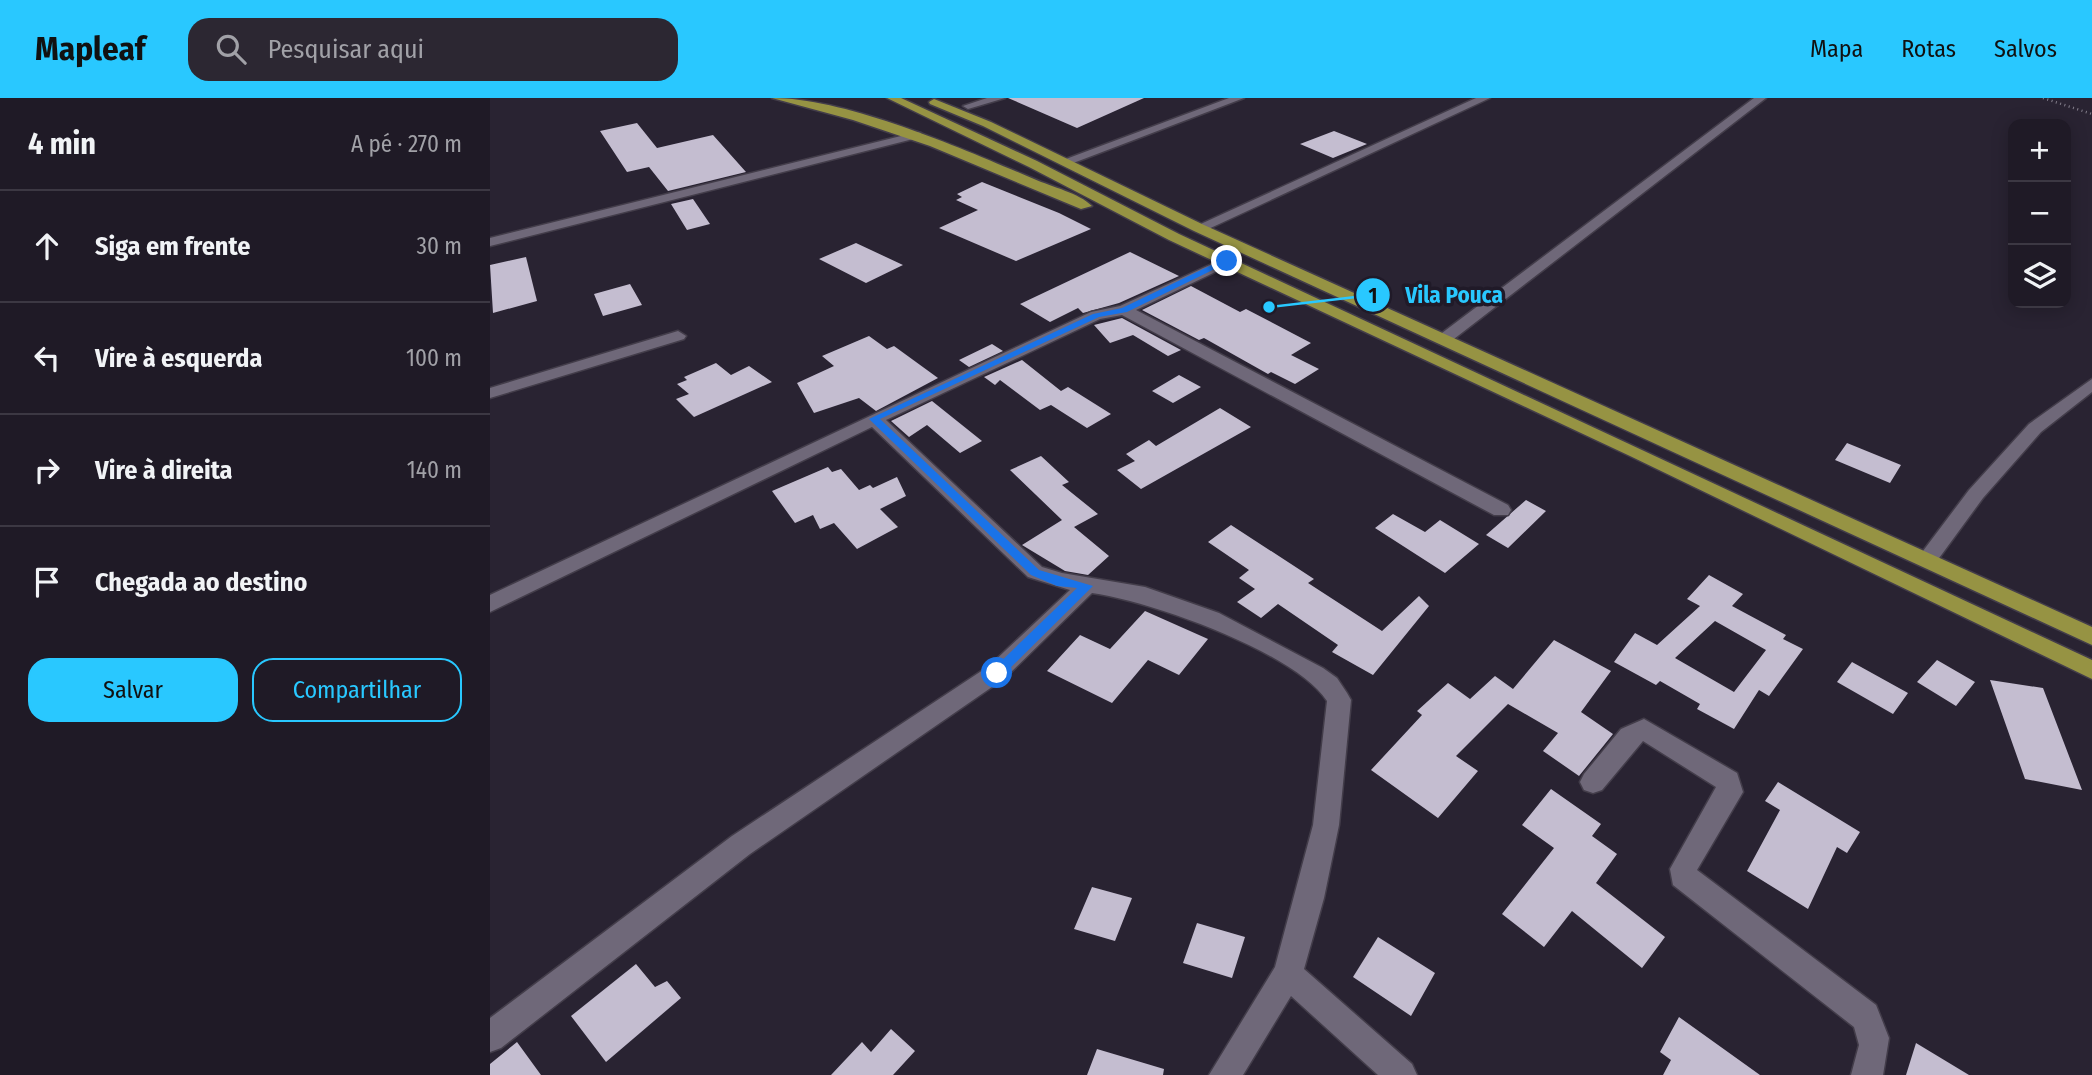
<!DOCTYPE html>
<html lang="pt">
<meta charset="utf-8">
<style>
:root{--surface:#1f1a26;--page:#2c2732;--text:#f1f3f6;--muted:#a1a1a7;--line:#3c3843;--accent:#29c8ff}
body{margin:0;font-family:"Fira Sans Condensed",sans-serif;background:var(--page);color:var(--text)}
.controls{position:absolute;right:21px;top:21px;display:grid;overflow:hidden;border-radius:14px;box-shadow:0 4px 18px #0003}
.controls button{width:63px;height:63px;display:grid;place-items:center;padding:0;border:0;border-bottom:2px solid var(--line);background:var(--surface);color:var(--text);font:35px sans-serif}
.stop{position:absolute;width:21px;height:21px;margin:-16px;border:5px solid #1a73e8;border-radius:50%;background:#fff}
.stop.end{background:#1a73e8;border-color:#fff;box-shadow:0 2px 7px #0008}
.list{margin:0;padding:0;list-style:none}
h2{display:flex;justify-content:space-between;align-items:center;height:91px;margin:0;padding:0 28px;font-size:30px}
h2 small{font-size:23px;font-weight:400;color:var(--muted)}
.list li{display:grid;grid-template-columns:46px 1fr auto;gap:21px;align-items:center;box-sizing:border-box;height:112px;padding:0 28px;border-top:2px solid var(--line)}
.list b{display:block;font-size:26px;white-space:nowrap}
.list em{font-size:23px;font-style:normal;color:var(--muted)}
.actions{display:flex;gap:14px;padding:21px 28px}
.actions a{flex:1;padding:16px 0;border:2px solid var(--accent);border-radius:21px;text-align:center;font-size:24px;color:var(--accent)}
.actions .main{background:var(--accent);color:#111}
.icon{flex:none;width:38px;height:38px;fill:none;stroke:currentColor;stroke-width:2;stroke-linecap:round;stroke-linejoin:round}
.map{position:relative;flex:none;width:1602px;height:977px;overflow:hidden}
header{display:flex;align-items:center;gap:42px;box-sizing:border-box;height:98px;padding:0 35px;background:var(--accent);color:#111}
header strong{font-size:33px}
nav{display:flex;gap:38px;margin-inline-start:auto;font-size:24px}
.search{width:490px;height:63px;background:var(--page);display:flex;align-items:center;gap:18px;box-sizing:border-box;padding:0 24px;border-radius:21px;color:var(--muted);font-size:26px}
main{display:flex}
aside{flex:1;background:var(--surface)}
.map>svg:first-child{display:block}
</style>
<header>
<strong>Mapleaf</strong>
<div class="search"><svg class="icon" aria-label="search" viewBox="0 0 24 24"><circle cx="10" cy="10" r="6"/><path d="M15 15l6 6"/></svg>Pesquisar aqui</div>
<nav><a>Mapa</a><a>Rotas</a><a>Salvos</a></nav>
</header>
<main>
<aside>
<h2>4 min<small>A pé · 270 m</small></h2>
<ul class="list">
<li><svg class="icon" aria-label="ahead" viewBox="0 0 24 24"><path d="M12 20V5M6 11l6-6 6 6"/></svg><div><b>Siga em frente</b></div><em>30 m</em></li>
<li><svg class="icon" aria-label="left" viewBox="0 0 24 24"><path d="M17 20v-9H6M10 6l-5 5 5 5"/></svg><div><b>Vire à esquerda</b></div><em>100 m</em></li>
<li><svg class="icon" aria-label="right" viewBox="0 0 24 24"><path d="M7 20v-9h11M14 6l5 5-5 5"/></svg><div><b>Vire à direita</b></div><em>140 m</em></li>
<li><svg class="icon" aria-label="arrive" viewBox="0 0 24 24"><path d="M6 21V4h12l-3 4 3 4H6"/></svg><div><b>Chegada ao destino</b></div></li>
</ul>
<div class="actions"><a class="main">Salvar</a><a>Compartilhar</a></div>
</aside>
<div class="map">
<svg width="1602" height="977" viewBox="0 0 1602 977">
<rect width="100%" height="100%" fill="#292332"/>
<path fill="#c4bdd0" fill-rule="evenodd" d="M518,0H654L587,30Z
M147,25L167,50L223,37L256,74L178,93L159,69L137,74L110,33Z
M844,33L877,46L843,60L810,46Z
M492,84L569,115L601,131L526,163L449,130L488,112L466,102L472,99L467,96Z
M203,101L220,126L197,132L181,106Z
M366,145L413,167L376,185L329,161Z
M640,154L689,178L629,205L593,215L588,210L560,224L530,206Z
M36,159L47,203L3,215L0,167Z
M140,186L152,207L113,218L104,196Z
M701,188L750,214L756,211L821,245L801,257L829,271L805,286L781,274L778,276L714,240L709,242L652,212Z
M632,220L691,252L678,258L643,237L620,245L604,227Z
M379,238L397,251L404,248L448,280L386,313L369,300L324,315L307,285L344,268L332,258Z
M502,246L513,253L479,269L469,262Z
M532,262L571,293L578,289L621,316L597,330L561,307L550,312L510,282L505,287L494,279Z
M226,265L241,277L259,268L282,284L204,319L186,301L199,296L187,286L197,282L194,279Z
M689,277L711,289L683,305L662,293Z
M442,303L492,343L470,355L437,327L419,339L401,323Z
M730,310L761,329L651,391L627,372L645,363L636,356L659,342L666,348Z
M1357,345L1411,367L1400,385L1345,362Z
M551,358L579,384L572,387L608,416L584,429L619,458L598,477L575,473L532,447L572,422L520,372Z
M338,369L342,374L351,371L369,392L380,387L383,390L407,379L416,398L390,411L408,429L367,451L344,425L330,431L323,417L305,425L282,393Z
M1036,402L1056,413L1018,450L996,437Z
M903,416L935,434L950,422L989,446L955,475L885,430Z
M741,427L824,481L818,485L892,533L929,498L939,508L883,577L842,554L848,547L788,506L771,520L747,504L765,491L749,480L759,472L718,444Z
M1219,477L1253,496L1242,508L1296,537L1293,541L1313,551L1279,598L1269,592L1244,631L1207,611L1210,606L1170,583L1166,587L1124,564L1145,535L1167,547L1210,508L1197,501ZM1225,523L1276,552L1244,594L1185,560Z
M655,513L718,541L689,577L658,562L622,605L557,573L590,537L620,551Z
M1064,542L1121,573L1091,614L1123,636L1089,678L1053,653L1068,635L1018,606L966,658L988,673L948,720L881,672L932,617L927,613L958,585L980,601L1005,578L1023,591Z
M1447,562L1485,584L1466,608L1427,584Z
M1362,564L1418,595L1403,616L1347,584Z
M1500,582L1553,590L1592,692L1535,681Z
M1288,684L1370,734L1357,755L1347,749L1318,811L1257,773L1290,712L1275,703Z
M1061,691L1111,726L1102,738L1127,756L1106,785L1175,839L1152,870L1082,813L1054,849L1012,816L1064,750L1032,727Z
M602,789L642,800L625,843L584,831Z
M707,825L755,839L742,880L693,865Z
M888,839L945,875L921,918L863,879Z
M146,866L165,889L177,883L191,900L116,964L81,918Z
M1189,919L1270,977H1173L1181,962L1170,954Z
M401,931L425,953L403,977H341L372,944L381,954Z
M27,944L51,977H0V966Z
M1426,945L1479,977H1416Z
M607,951L674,971L673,977H597Z"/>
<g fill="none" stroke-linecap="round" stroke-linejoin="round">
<g stroke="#433d4a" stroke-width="3">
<path id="street" d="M497,0H515L478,11L473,8Z
M739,0H754L578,67L568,64Z
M986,0H1000L714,133L702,130Z
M737,159L744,163L742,166L646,212L1018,407L1021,412L1018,417H1004L632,217L610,221L396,322L552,469L572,475L655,489L729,515L833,570L847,580L857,595L861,602L849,727L834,800L814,871L922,966L927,977H888L801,898L753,977H719L785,869L823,727L837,603C805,554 660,503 602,495L515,580L260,756L11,950L0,954V920L242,738L499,568L580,492L538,479L382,329L0,514V497L601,214L630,208Z
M188,233L196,238L194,241L0,300V290Z
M1602,281V294L1551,334L1493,400L1444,467H1430L1427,462L1430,457L1479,392L1539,326Z
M1154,621L1247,675L1253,694L1207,772L1386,907L1399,940L1393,977H1361L1369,947L1364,929L1183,787L1180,771L1226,689L1153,643L1112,692L1103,695L1094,692L1090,684L1094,676L1131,631Z"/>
</g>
<g stroke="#433d4a" stroke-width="3">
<path id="secondary" d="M1264,0H1276L960,244H948V238Z
M427,34L431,35V39L0,148V140Z"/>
</g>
<g stroke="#433d4a" stroke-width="3">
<path id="highway" d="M282,0C357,0 473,51 544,81C562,89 589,95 602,108L591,111L440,48L363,22Z
M397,0H411L547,63L689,136L1602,562V581L1140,358L679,142L539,69Z
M444,1L501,24L714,127L1602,529V547L704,133L493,28L440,6L439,4Z"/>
</g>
<path stroke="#847f8c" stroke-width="2.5" stroke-dasharray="1 3.5" stroke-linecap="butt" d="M1553,0L1602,16"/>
<use href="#street" fill="#6f6879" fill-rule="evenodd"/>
<use href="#secondary" fill="#6f6879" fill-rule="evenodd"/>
<use href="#highway" fill="#969343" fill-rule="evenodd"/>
</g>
<path fill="#1a73e8" d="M734,161L741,163L637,214L609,219L390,321L549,472L603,488L512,578H503V571L587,490L567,488L541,477L379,321L603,216L632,210Z"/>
<path fill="none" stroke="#29c8ff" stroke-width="2.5" d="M779 209L883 197"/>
<g fill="#29c8ff" stroke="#201a28" stroke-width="2.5">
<circle cx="779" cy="209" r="7"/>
<circle cx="883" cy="197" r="18"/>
</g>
<g font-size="21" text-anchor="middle" font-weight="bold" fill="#111">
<text x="883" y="205">1</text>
</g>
<g font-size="23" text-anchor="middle" font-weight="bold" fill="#29c8ff" stroke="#201a28" stroke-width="7" stroke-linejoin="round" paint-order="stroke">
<text x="964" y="205">Vila Pouca</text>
</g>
</svg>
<div class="controls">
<button>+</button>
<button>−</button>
<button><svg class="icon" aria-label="layers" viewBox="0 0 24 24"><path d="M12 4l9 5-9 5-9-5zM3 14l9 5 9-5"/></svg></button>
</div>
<div class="stop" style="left:507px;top:575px"></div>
<div class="stop end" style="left:737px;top:163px"></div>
</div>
</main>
